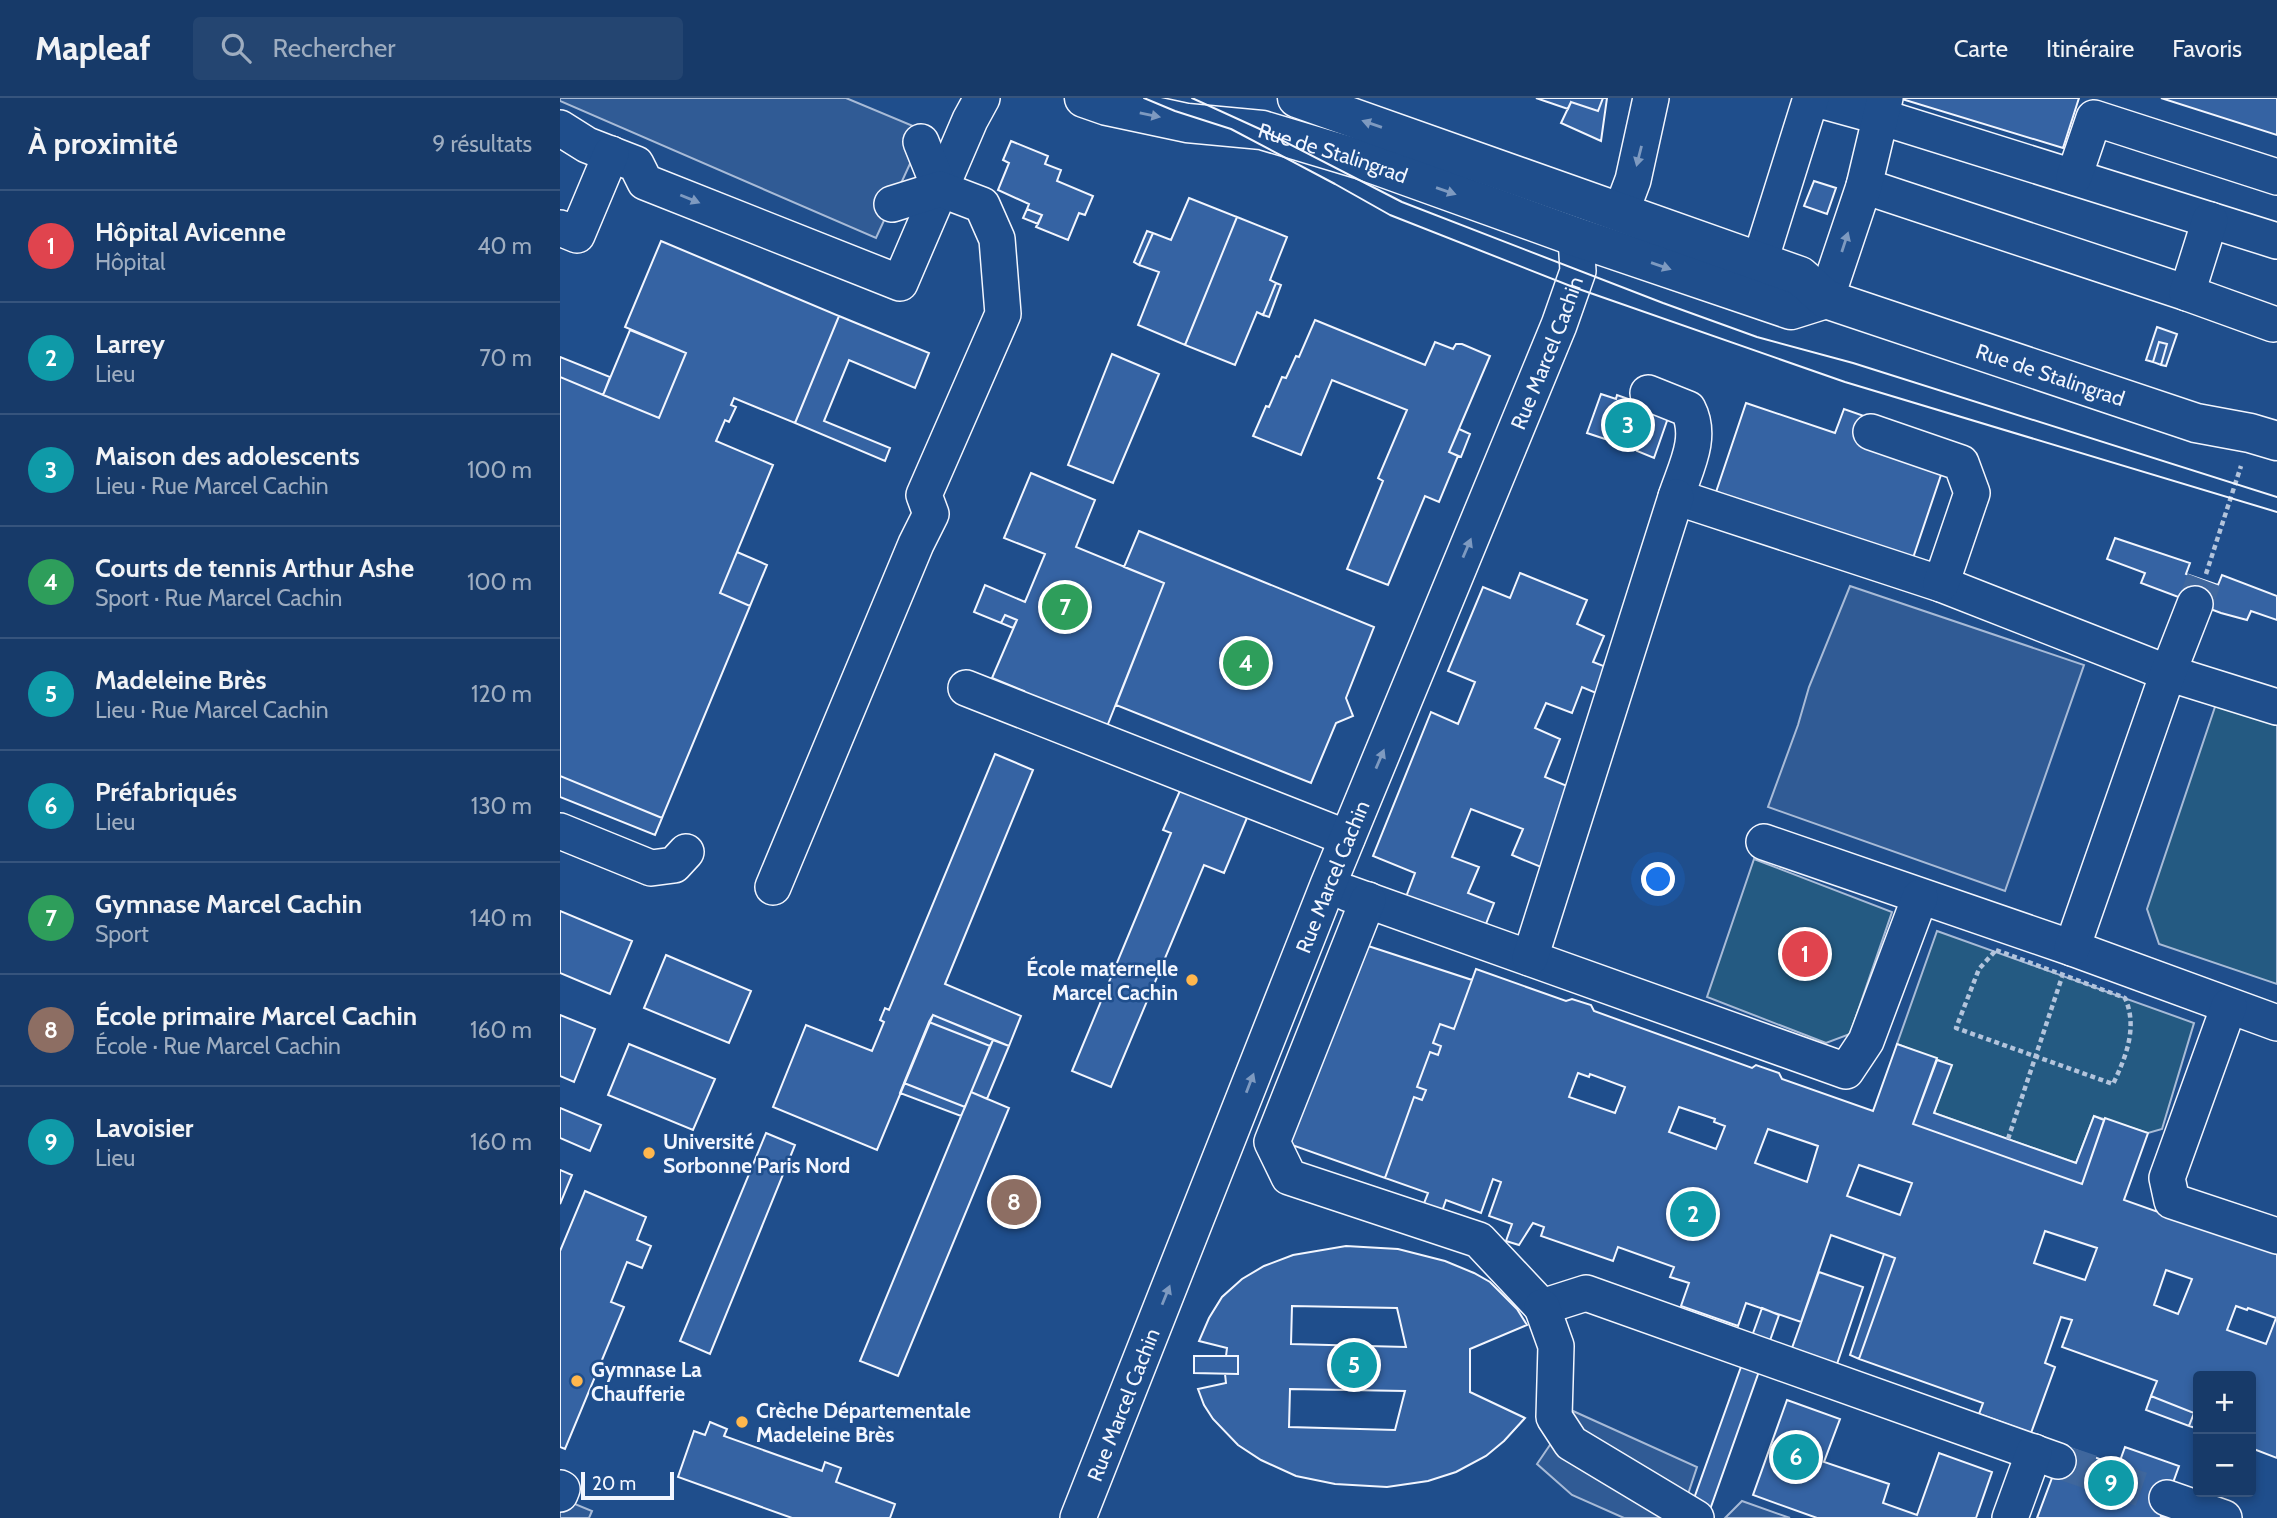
<!DOCTYPE html>
<html lang="fr">
<meta charset="utf-8">
<style>
:root{--surface:#173a69;--page:#244571;--text:#f1f3f6;--muted:#9eadc0;--line:#36547d;--accent:#90b9f0}
body{margin:0;font-family:Cabin,sans-serif;background:var(--page);color:var(--text)}
.controls{position:absolute;right:21px;bottom:21px;display:grid;overflow:hidden;border-radius:7px;box-shadow:0 4px 10px #0003}
.controls button{width:63px;height:63px;display:grid;place-items:center;padding:0;border:0;border-bottom:2px solid var(--line);background:var(--surface);color:var(--text);font:35px sans-serif}
.scale{position:absolute;left:21px;bottom:18px;width:93px;box-sizing:border-box;padding-left:7px;border:4px solid #f2f6ff;border-top:0;font-size:19px;line-height:24px;white-space:nowrap;color:#f2f6ff;-webkit-text-stroke:5px #1f4e8c;paint-order:stroke}
.you{position:absolute;left:1099px;top:782px;width:24px;height:24px;margin:-18px;border:5px solid #fff;border-radius:50%;background:#1a73e8;box-shadow:0 0 0 10px #1a73e833}
.badge{display:grid;place-items:center;width:46px;height:46px;border-radius:50%;background:var(--accent);color:#fff;font-size:23px;font-weight:700}
.pin{position:absolute;translate:-50% -50%;border:4px solid #fff;box-shadow:0 2px 7px #0006}
.list{margin:0;padding:0;list-style:none}
h2{display:flex;justify-content:space-between;align-items:center;height:91px;margin:0;padding:0 28px;font-size:30px}
h2 small{font-size:23px;font-weight:400;color:var(--muted)}
.list li{display:grid;grid-template-columns:46px 1fr auto;gap:21px;align-items:center;box-sizing:border-box;height:112px;padding:0 28px;border-top:2px solid var(--line)}
.list b{display:block;font-size:26px;white-space:nowrap}
.list p{margin:0;font-size:23px;white-space:nowrap;color:var(--muted)}
.list em{font-size:23px;font-style:normal;color:var(--muted)}
.icon{flex:none;width:38px;height:38px;fill:none;stroke:currentColor;stroke-width:2;stroke-linecap:round;stroke-linejoin:round}
.map{position:relative;flex:none;width:1717px;height:1420px;overflow:hidden}
header{display:flex;align-items:center;gap:42px;box-sizing:border-box;height:98px;padding:0 35px;background:var(--surface);border-bottom:2px solid var(--line)}
header strong{font-size:33px}
nav{display:flex;gap:38px;margin-inline-start:auto;font-size:24px}
.search{width:490px;height:63px;background:var(--page);display:flex;align-items:center;gap:18px;box-sizing:border-box;padding:0 24px;border-radius:7px;color:var(--muted);font-size:26px}
main{display:flex}
aside{flex:1;background:var(--surface)}
.map>svg:first-child{display:block}
</style>
<header>
<strong>Mapleaf</strong>
<div class="search"><svg class="icon" aria-label="search" viewBox="0 0 24 24"><circle cx="10" cy="10" r="6"/><path d="M15 15l6 6"/></svg>Rechercher</div>
<nav><a>Carte</a><a>Itinéraire</a><a>Favoris</a></nav>
</header>
<main>
<aside>
<h2>À proximité<small>9 résultats</small></h2>
<ul class="list">
<li><span class="badge" style="background:#e0444e">1</span><div><b>Hôpital Avicenne</b><p>Hôpital</p></div><em>40 m</em></li>
<li><span class="badge" style="background:#0f9aa8">2</span><div><b>Larrey</b><p>Lieu</p></div><em>70 m</em></li>
<li><span class="badge" style="background:#0f9aa8">3</span><div><b>Maison des adolescents</b><p>Lieu · Rue Marcel Cachin</p></div><em>100 m</em></li>
<li><span class="badge" style="background:#2e9e5b">4</span><div><b>Courts de tennis Arthur Ashe</b><p>Sport · Rue Marcel Cachin</p></div><em>100 m</em></li>
<li><span class="badge" style="background:#0f9aa8">5</span><div><b>Madeleine Brès</b><p>Lieu · Rue Marcel Cachin</p></div><em>120 m</em></li>
<li><span class="badge" style="background:#0f9aa8">6</span><div><b>Préfabriqués</b><p>Lieu</p></div><em>130 m</em></li>
<li><span class="badge" style="background:#2e9e5b">7</span><div><b>Gymnase Marcel Cachin</b><p>Sport</p></div><em>140 m</em></li>
<li><span class="badge" style="background:#8d6e63">8</span><div><b>École primaire Marcel Cachin</b><p>École · Rue Marcel Cachin</p></div><em>160 m</em></li>
<li><span class="badge" style="background:#0f9aa8">9</span><div><b>Lavoisier</b><p>Lieu</p></div><em>160 m</em></li>
</ul>
</aside>
<div class="map">
<svg width="1717" height="1420" viewBox="0 0 1717 1420">
<rect width="100%" height="100%" fill="#1f4e8c"/>
<path fill="#245a82" stroke="#a8bbd7" stroke-width="2" d="M1659,597L1717,617V886L1599,846L1587,811Z
M1194,761L1332,814L1290,936L1266,945L1147,899Z
M1377,833L1634,925L1602,1031L1588,1035L1534,1018L1516,1065L1374,1015L1391,967L1337,946Z"/>
<path fill="#305b95" stroke="#a8bbd7" stroke-width="2" d="M0,0H286L365,33L316,140L0,3Z
M1290,488L1524,567L1445,793L1208,709L1238,627L1249,589Z
M1013,1313L1137,1369L1120,1420H1064L1012,1397L977,1366Z
M0,1400L32,1413L29,1420H0Z
M1182,1403L1230,1420H1165Z"/>
<path fill="#3563a3" stroke="#f2f6ff" stroke-width="2" fill-rule="evenodd" d="M976,0H1043L1038,13L1011,4L1008,11Z
M1043,0H1047L1041,43L1001,25L1011,4L1038,13Z
M1339,0H1519L1503,50L1342,1L1341,5Z
M1601,0H1717V37Z
M451,43L488,58L485,66L501,72L497,83L533,98L525,117L519,115L508,142L476,129L482,117L467,111L469,106L438,92L449,65L443,62Z
M1254,83L1276,90L1267,116L1244,108Z
M629,100L677,119L625,247L578,227L599,174L579,167L593,135L611,142Z
M467,111L482,117L478,126L463,120Z
M677,119L727,139L710,182L716,185L703,217L697,214L675,267L625,247Z
M587,133L593,135L579,167L574,164Z
M101,143L279,218L235,325L174,300L171,307L176,309L169,324L165,322L156,343L213,367L160,495L190,508L102,720L0,678V279L99,320L126,255L65,229Z
M716,185L721,187L709,219L703,217Z
M279,218L369,255L355,290L289,262L264,323L330,350L325,363L235,325Z
M755,222L865,267L875,244L893,251L896,246H902L930,258L889,354L898,358L879,404L865,398L828,487L787,471L823,383L818,380L847,312L772,282L741,357L693,338L706,308L709,309L722,279L726,280L736,258L739,259Z
M1597,229L1617,236L1606,268L1601,267L1607,246L1599,244L1593,264L1586,262Z
M70,232L126,255L99,320L43,297Z
M1599,244L1607,246L1601,267L1593,264Z
M552,256L599,276L553,385L508,367Z
M0,259L50,279L43,297L0,279Z
M1041,296L1056,301L1057,297L1091,309L1108,320L1094,360L1077,353L1079,346L1047,334L1045,341L1027,335Z
M1186,305L1275,335L1284,311L1307,319L1298,346L1382,374L1353,460L1156,394Z
M899,331L910,336L901,359L889,354Z
M471,375L535,402L516,449L604,485L546,631L462,597L464,593L432,580L457,522L445,517L441,525L414,514L425,487L465,504L485,456L444,440Z
M579,433L814,529L786,600L793,618L776,625L751,685L556,607L604,485L564,469Z
M1555,440L1630,465L1626,476L1658,487L1662,477L1717,498V522L1691,513L1687,522L1661,515L1581,485L1585,475L1547,461Z
M177,454L207,467L190,508L160,495Z
M960,475L1027,502L1017,526L1044,538L1033,564L1059,574L1048,600L1022,589L1012,615L986,605L975,630L1000,641L985,679L1012,690L981,769L952,757L963,731L911,711L892,759L919,769L908,795L934,805L924,831L846,799L855,775L813,758L871,614L898,626L915,584L888,573L923,489L950,500Z
M445,517L457,522L453,530L441,525Z
M435,656L473,672L385,886L461,918L449,948L373,917L317,1052L213,1009L246,927L312,953L324,924L320,922L325,910L329,912Z
M0,678L102,720L95,737L0,699Z
M622,688L689,715L664,775L644,767L551,989L512,973L611,735L603,732Z
M0,813L72,843L50,896L0,875Z
M799,845L912,882L894,931L880,926L873,945L881,948L878,957L870,954L857,989L866,992L862,1002L854,999L825,1080L729,1046Z
M106,857L191,893L169,945L84,910Z
M916,871L1006,903L1012,901L1031,907L1034,913L1192,970L1196,967L1219,975L1222,981L1313,1013L1337,946L1377,960L1353,1026L1522,1086L1545,1020L1588,1035L1564,1102L1717,1156V1360L1691,1350V1278H1638V1331L1629,1328L1634,1315L1591,1298L1597,1283L1502,1249L1512,1222L1501,1219L1485,1265L1495,1269L1471,1335L1419,1316L1423,1305L1299,1261L1335,1160L1271,1137L1241,1224L1186,1205L1178,1228L1121,1208L1129,1185L1110,1179L1114,1169L1058,1149L1053,1163L981,1138L984,1129L973,1125L959,1147L946,1143L952,1126L929,1118L941,1084L933,1081L921,1115L886,1102L880,1119L861,1113L868,1095L825,1080L854,999L862,1002L866,992L857,989L870,954L878,957L881,948L873,945L880,926L894,931ZM1018,975L1029,979L1030,976L1065,989L1055,1015L1009,999ZM1119,1009L1155,1021L1154,1024L1165,1028L1156,1051L1109,1034ZM1208,1031L1258,1048L1247,1084L1195,1065ZM1299,1067L1352,1085L1340,1117L1287,1098ZM1485,1133L1537,1150L1525,1182L1474,1165ZM1606,1172L1632,1181L1618,1216L1594,1207ZM1676,1208L1687,1212L1688,1210L1716,1220L1706,1246L1667,1232Z
M0,917L35,931L14,984L0,978Z
M373,917L433,942L430,948L369,924Z
M369,924L430,948L405,1009L344,985Z
M433,942L449,948L427,1001L411,994Z
M69,946L155,981L133,1032L48,997Z
M1377,962L1392,967L1374,1015L1516,1065L1534,1018L1544,1022L1522,1086L1353,1026Z
M344,985L405,1009L401,1018L340,995Z
M411,994L449,1010L338,1278L300,1263Z
M0,1010L41,1027L30,1053L0,1040Z
M206,1035L235,1047L150,1256L120,1243Z
M0,1072L12,1077L0,1106Z
M25,1093L86,1119L77,1142L91,1148L82,1170L67,1164L51,1204L64,1209L5,1351L0,1349V1153Z
M786,1148L838,1151L885,1163L914,1175L930,1184L957,1211L967,1227L910,1251V1294L965,1320L944,1343L926,1358L896,1374L868,1383L827,1389L775,1386L736,1378L701,1362L678,1347L653,1321L644,1307L638,1291L666,1285L665,1276H678V1258H666L667,1250L639,1243L649,1220L662,1199L682,1181L704,1168L733,1157ZM732,1208L837,1210L846,1249L731,1246ZM730,1291L845,1293L835,1332L729,1329Z
M1324,1156L1335,1160L1299,1261L1290,1257Z
M1259,1174L1303,1189L1277,1266L1232,1250Z
M1202,1210L1219,1217L1147,1420H1127Z
M634,1258H678V1276L634,1275Z
M1591,1298L1634,1315L1629,1328L1586,1312Z
M1227,1302L1280,1321L1264,1364L1329,1386L1323,1405L1357,1417L1379,1355L1432,1374L1416,1420H1257L1193,1397Z
M150,1324L167,1331L164,1338L262,1373L265,1364L281,1370L276,1384L335,1406L330,1420H232L118,1379L134,1333L145,1337Z
M1504,1348L1548,1364L1547,1367L1557,1371L1565,1349L1619,1368L1601,1418L1608,1420H1477Z"/>
<g fill="none" stroke-linecap="round" stroke-linejoin="round">
<path stroke="#3f679d" stroke-width="35" stroke-dasharray="35 18" stroke-linecap="butt" d="M1635,506L1644,482
M1498,1363L1607,1400"/>
<g stroke="#f2f6ff" stroke-width="38">
<g id="minor">
<path d="M1252,0L1321,19L1717,143"/>
<path d="M0,30L27,47L76,66L85,84L340,185L410,22L422,0"/>
<path d="M361,44L380,91"/>
<path d="M1514,79L1534,20L1717,79"/>
<path d="M1304,88L1627,195"/>
<path d="M1061,114L1073,82L1091,0"/>
<path d="M1650,122L1627,195L1713,226"/>
<path d="M0,130L17,137L51,56"/>
<path d="M1200,163L1251,0"/>
<path d="M1266,201L1304,88L1325,0"/>
<path d="M1088,295L1128,311C1143,340 1125,371 1116,399L1381,486L1608,575L1717,609"/>
<path d="M1311,334L1401,365L1412,395L1381,486"/>
<path d="M406,590L787,740"/>
<path d="M0,733L91,770L114,767L126,754"/>
<path d="M1204,744L1512,850L1717,925"/>
<path d="M213,789L356,446L371,416L364,397L443,216L437,141L422,107L380,91L332,106"/>
<path d="M787,795L1286,973L1306,943L1360,799"/>
<path d="M808,802L712,1044L729,1079L919,1142L982,1209L1026,1195L1498,1363"/>
<path d="M1512,850L1608,575L1635,506"/>
<path d="M970,860L1116,399"/>
<path d="M1669,908L1607,1080L1612,1103L1717,1138"/>
<path d="M982,1209L996,1248L994,1319L1011,1345L1136,1420"/>
<path d="M0,1390L2,1391L0,1396"/>
<path d="M1607,1400L1664,1420"/>
<path id="s1" d="M518,1420L768,787L999,227L1018,173L1016,139"/>
<path d="M1450,1420L1474,1354"/>
</g>
</g>
<g stroke="#f2f6ff" stroke-width="41">
<g id="major">
<path id="s2" d="M524,0L547,8L627,25L702,32L799,61L1016,139L1231,212L1266,201"/>
<path id="s3" d="M737,0L1240,178L1266,201L1636,325L1690,335L1717,343"/>
</g>
</g>
<path stroke="#b3c4dc" stroke-width="4.5" stroke-dasharray="5 3.5" stroke-linecap="butt" d="M1646,476L1681,368
M1436,852L1565,900C1578,929 1566,959 1553,986L1396,930L1419,871Z
M1448,1041L1502,879"/>
<use href="#minor" stroke="#1f4e8c" stroke-width="35"/>
<use href="#major" stroke="#1f4e8c" stroke-width="38"/>
<path stroke="#f2f6ff" stroke-width="2" d="M584,0L615,13L671,31L775,86L830,117L1013,189L1285,284L1717,414
M632,0L702,32L842,104L1103,205L1197,239L1293,265L1717,399"/>
</g>
<defs><path id="oneway-solid" d="M-6-.8H1V-3.2L6.5 0L1 3.2V.8H-6Z" transform="scale(1.75)"/></defs>
<g fill="#7e9ac0">
<use href="#oneway-solid" transform="translate(590 17) rotate(12)"/>
<use href="#oneway-solid" transform="translate(812 26) rotate(-161)"/>
<use href="#oneway-solid" transform="translate(1079 58) rotate(104)"/>
<use href="#oneway-solid" transform="translate(886 93) rotate(19)"/>
<use href="#oneway-solid" transform="translate(130 101) rotate(22)"/>
<use href="#oneway-solid" transform="translate(1285 144) rotate(-72)"/>
<use href="#oneway-solid" transform="translate(1101 168) rotate(19)"/>
<use href="#oneway-solid" transform="translate(907 450) rotate(-67)"/>
<use href="#oneway-solid" transform="translate(820 661) rotate(-67)"/>
<use href="#oneway-solid" transform="translate(690 985) rotate(-69)"/>
<use href="#oneway-solid" transform="translate(606 1197) rotate(-68)"/>
</g>
<g fill="#ffb74d" stroke="#1f4e8c" stroke-width="2.5">
<circle cx="632" cy="882" r="7"/>
<circle cx="89" cy="1055" r="7"/>
<circle cx="17" cy="1283" r="7"/>
<circle cx="182" cy="1324" r="7"/>
</g>
<g text-anchor="middle" dominant-baseline="central" stroke-width="5" stroke-linejoin="round" paint-order="stroke">
<g font-size="21" fill="#f2f6ff" stroke="#1f4e8c">
<text stroke="none"><textPath href="#s2" startOffset="256">Rue de Stalingrad</textPath></text>
<text stroke="none"><textPath href="#s1" startOffset="1256">Rue Marcel Cachin</textPath></text>
<text stroke="none"><textPath href="#s3" startOffset="805">Rue de Stalingrad</textPath></text>
<text stroke="none"><textPath href="#s1" startOffset="690">Rue Marcel Cachin</textPath></text>
<text stroke="none"><textPath href="#s1" startOffset="122">Rue Marcel Cachin</textPath></text>
</g>
<g font-size="21" font-weight="bold" fill="#f2f6ff" stroke="#1f4e8c" text-anchor="start">
<text x="618" y="870" text-anchor="end">École maternelle<tspan x="618" dy="24">Marcel Cachin</tspan></text>
<text x="103" y="1043">Université<tspan x="103" dy="24">Sorbonne Paris Nord</tspan></text>
<text x="31" y="1271">Gymnase La<tspan x="31" dy="24">Chaufferie</tspan></text>
<text x="196" y="1312">Crèche Départementale<tspan x="196" dy="24">Madeleine Brès</tspan></text>
</g>
</g>
</svg>
<div class="controls">
<button>+</button>
<button>−</button>
</div>
<div class="scale">20 m</div>
<div class="you"></div>
<div class="pin badge" style="left:1245px;top:856px;background:#e0444e">1</div>
<div class="pin badge" style="left:1133px;top:1116px;background:#0f9aa8">2</div>
<div class="pin badge" style="left:1068px;top:327px;background:#0f9aa8">3</div>
<div class="pin badge" style="left:686px;top:565px;background:#2e9e5b">4</div>
<div class="pin badge" style="left:794px;top:1267px;background:#0f9aa8">5</div>
<div class="pin badge" style="left:1236px;top:1359px;background:#0f9aa8">6</div>
<div class="pin badge" style="left:505px;top:509px;background:#2e9e5b">7</div>
<div class="pin badge" style="left:454px;top:1104px;background:#8d6e63">8</div>
<div class="pin badge" style="left:1551px;top:1385px;background:#0f9aa8">9</div>
</div>
</main>
